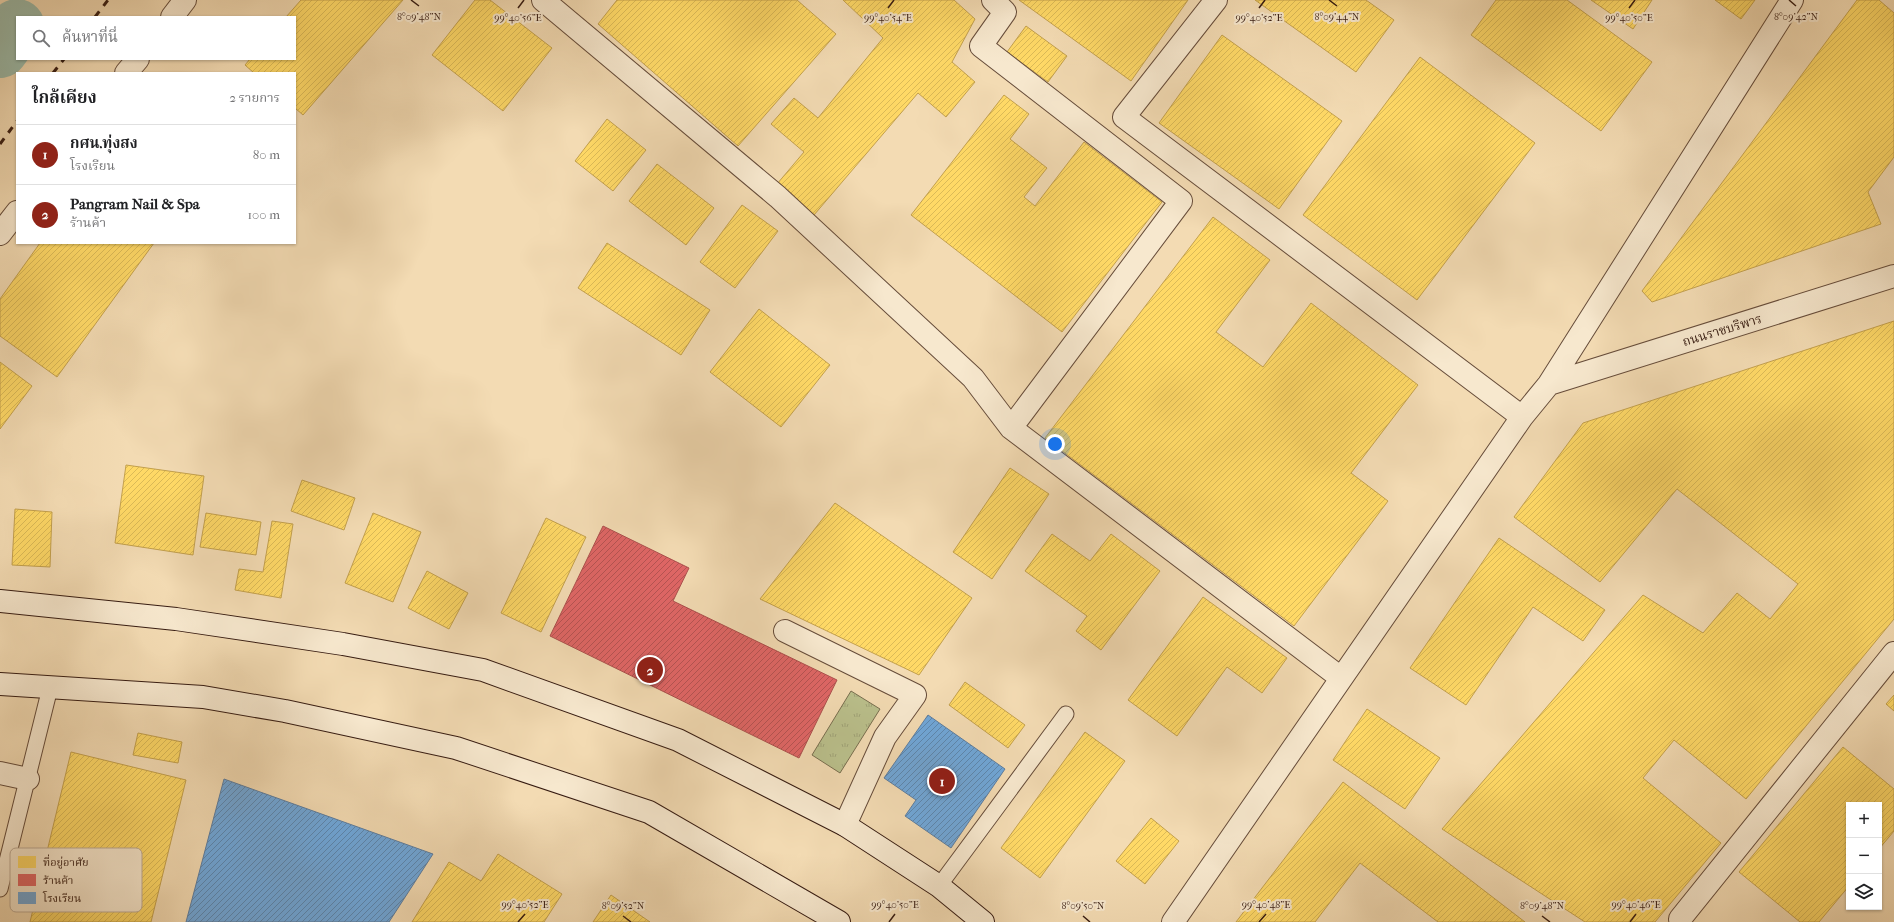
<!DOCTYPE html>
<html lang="th">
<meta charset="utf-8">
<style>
:root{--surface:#fff;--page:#f2f2f2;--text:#202124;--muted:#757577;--line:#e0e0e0;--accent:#8f2418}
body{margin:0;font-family:"IM FELL French Canon","Noto Serif Thai",serif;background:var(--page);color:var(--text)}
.controls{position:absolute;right:12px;bottom:12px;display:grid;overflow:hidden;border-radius:0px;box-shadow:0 1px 3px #0004}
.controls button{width:36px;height:36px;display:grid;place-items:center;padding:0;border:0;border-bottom:1px solid var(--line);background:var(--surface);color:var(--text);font:20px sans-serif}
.you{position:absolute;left:1055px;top:444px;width:14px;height:14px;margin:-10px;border:3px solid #fff;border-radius:50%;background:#1a73e8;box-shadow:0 0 0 6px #1a73e833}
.badge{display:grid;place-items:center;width:26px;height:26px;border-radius:50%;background:var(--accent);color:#fff;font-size:13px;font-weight:700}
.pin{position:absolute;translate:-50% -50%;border:2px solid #fff;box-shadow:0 1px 4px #0006}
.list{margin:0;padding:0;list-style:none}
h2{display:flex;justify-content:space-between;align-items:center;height:52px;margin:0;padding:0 16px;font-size:17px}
h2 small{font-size:13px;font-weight:400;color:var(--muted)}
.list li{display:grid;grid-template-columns:26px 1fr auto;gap:12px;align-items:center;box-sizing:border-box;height:60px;padding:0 16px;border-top:1px solid var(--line)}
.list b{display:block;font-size:15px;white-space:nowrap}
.list p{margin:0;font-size:13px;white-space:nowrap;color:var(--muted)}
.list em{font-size:13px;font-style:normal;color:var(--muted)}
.icon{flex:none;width:22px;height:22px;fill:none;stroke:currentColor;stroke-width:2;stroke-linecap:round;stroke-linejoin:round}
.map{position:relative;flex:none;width:1894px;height:922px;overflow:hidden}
.search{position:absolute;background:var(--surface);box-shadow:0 1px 3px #0004;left:16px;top:16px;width:280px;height:44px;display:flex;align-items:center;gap:10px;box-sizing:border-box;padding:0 14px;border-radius:0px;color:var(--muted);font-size:15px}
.panel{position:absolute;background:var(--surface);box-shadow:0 1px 3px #0004;left:16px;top:72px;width:280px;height:172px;border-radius:0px}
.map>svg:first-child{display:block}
</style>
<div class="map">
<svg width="1894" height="922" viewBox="0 0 1894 922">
<defs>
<pattern id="park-tufts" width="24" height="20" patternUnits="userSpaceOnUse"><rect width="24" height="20" fill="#bac08c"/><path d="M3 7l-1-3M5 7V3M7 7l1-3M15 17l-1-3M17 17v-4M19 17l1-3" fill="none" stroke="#a0a478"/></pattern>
<pattern id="homes-hatch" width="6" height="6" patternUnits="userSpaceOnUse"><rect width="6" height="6" fill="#ffd966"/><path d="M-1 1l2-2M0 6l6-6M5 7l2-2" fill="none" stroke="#dbba57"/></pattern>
<pattern id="shops-hatch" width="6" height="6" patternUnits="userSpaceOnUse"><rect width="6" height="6" fill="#e06666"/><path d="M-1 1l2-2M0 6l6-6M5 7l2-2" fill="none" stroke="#b65353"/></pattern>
<pattern id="schools-hatch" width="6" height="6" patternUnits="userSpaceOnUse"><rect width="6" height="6" fill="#6fa8dc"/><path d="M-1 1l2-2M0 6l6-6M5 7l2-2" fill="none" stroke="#5c88b1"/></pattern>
</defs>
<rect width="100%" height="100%" fill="#f3dbb3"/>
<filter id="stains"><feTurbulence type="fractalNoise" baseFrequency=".005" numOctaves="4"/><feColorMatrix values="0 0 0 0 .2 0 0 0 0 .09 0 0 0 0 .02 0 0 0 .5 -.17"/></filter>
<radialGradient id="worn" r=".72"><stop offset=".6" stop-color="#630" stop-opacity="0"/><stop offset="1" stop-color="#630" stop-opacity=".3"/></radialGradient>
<path fill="url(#park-tufts)" stroke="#786e4f" d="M851,691L880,709L840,773L812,755Z"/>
<path fill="url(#homes-hatch)" stroke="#c3a04d" d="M301,0H403L303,115L295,108V73H254L245,65L250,59H295V17H286Z
M475,0H490L552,48L503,111L432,55Z
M617,0H797L836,34L738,146L598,24Z
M843,0H954L975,19L952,62L975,82L946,117L918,93L814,215L777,184L804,152L771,124L794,98L818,118L883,38Z
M1019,0H1188L1131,81Z
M1255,0H1366L1394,20L1356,72Z
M1496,0H1567L1652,62L1601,131L1471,35Z
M1591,0H1652L1633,29Z
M1715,0H1755L1741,19Z
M1857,0H1879L1894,13V157L1868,192L1881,224L1652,302L1642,291Z
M1026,26L1067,56L1048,82L1007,52Z
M1222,35L1342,121L1279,209L1159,123Z
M1420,57L1535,143L1417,300L1303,215Z
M1004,95L1029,114L1010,139L1047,168L1024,197L1035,206L1084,142L1162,202L1062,332L911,215Z
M607,119L646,150L613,191L575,161Z
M657,164L714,208L686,245L629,201Z
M742,205L778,231L735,288L700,262Z
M1213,217L1270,260L1216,332L1263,367L1311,303L1418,385L1351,473L1388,501L1294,626L1045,438Z
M40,243H154L57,377L0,336V299Z
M607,243L710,310L681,355L578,288Z
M759,309L830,365L781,427L710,372Z
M1894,321V619L1746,799L1674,740L1643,778L1721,843L1655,922H1585L1442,829L1643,595L1703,633L1737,593L1770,619L1798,584L1677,489L1600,582L1514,517L1583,423Z
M0,362L32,386L0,429Z
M126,465L204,476L193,555L115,543Z
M1010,468L1049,494L992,579L953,552Z
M302,480L355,498L344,530L291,511Z
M835,503L972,598L919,675L760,599Z
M15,509L52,512L50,567L12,565Z
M206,513L261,522L256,555L200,547Z
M373,513L421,532L393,602L345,583Z
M546,518L586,537L541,632L501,613Z
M272,521L293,524L281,598L235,590L239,569L263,572Z
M1052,534L1090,561L1111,534L1160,571L1101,650L1076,631L1087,616L1025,571Z
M1499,538L1605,610L1583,641L1533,607L1466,705L1410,668Z
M427,571L468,593L449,629L408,608Z
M1203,597L1287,658L1262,693L1227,667L1177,736L1128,700Z
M965,682L1025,725L1008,748L949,705Z
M1894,695V711L1886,704Z
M1367,709L1440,758L1405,809L1333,760Z
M1085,732L1125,761L1040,878L1001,848Z
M138,733L182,742L178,763L133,755Z
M1843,747L1894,789V831L1879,849V805H1849V886L1819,922H1800L1739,872Z
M71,752L186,780L151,922H30Z
M1343,782L1525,922H1438L1360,863L1315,922H1236Z
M1151,818L1179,841L1145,884L1116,861Z
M498,854L562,894L544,922H412L449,862L481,881Z
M611,895L650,922H593Z"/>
<path fill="url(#shops-hatch)" stroke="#ad504d" d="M603,526L689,568L673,601L837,680L799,758L550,636Z"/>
<path fill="url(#schools-hatch)" stroke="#5e7e9f" d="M928,715L1005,769L951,848L905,816L916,800L884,778Z
M224,779L433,854L389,922H186Z"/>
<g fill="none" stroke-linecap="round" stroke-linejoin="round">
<path stroke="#9bbbaa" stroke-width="56" d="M0,50L17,27"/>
<g stroke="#664c3a" stroke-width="17">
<path id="lane" d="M939,886L1066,714
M0,889L50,688"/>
</g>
<g stroke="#664c3a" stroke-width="24">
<path id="street" d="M543,0L778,197L973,378L1011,428L1341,678
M993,0L1005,12L981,46L1181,201L1011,428
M1216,0L1124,117L1522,417
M172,17L185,0
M126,73L138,59
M0,234L17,212
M1549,384L1894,276
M785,631L915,695L885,737L845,825
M0,773L28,779
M1680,919L1894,653
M1173,922L1522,417L1549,384L1792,0"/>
</g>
<g stroke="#371c12" stroke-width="24">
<path id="secondary" d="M0,601L176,619L343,644L483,670L678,740L845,825L939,886L983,922
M0,684L203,697L285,711L456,748L649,812L839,922"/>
</g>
<use href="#lane" stroke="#f7e8ce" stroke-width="15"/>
<use href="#street" stroke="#f7e8ce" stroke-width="22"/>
<use href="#secondary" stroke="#f7e8ce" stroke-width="22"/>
<path stroke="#371c12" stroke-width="3" stroke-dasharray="7 7" stroke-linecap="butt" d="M95,17L108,0
M53,73L64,59
M0,144L17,121"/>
</g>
<path fill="none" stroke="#371c12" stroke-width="1.5" d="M411,0L419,6M1329,0L1337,6M1789,0L1796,6M518,8L524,0M888,8L894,0M1259,8L1265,0M1629,8L1635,0M623,916L631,922M1083,916L1090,922M1542,916L1550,922M518,922L525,914M889,922L895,914M1259,922L1266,914M1630,922L1636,914"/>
<g text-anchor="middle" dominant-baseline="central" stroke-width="4" stroke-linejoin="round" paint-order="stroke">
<g font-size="13" fill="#371c12" stroke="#f7e8ce">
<text transform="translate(1722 330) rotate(-17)">ถนนราชบริพาร</text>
</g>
</g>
<rect x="10" y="848" width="132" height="64" rx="6" fill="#f7e8ce" stroke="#bdab96" stroke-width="1"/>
<rect x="18" y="856" width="18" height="12" fill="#ffd966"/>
<rect x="18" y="874" width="18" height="12" fill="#e06666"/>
<rect x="18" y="892" width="18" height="12" fill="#6fa8dc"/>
<g font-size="11" fill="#371c12">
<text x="43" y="866">ที่อยู่อาศัย</text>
<text x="43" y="884">ร้านค้า</text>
<text x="43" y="902">โรงเรียน</text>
</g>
<g font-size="10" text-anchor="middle" fill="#371c12" stroke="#f7e8ce" stroke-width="4" stroke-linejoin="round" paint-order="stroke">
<text x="419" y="20">8°09'48"N</text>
<text x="1337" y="20">8°09'44"N</text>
<text x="1796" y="20">8°09'42"N</text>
<text x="518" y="21">99°40'56"E</text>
<text x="888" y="21">99°40'54"E</text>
<text x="1259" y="21">99°40'52"E</text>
<text x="1629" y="21">99°40'50"E</text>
<text x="525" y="908">99°40'52"E</text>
<text x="895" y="908">99°40'50"E</text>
<text x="1266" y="908">99°40'48"E</text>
<text x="1636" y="908">99°40'46"E</text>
<text x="623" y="909">8°09'52"N</text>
<text x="1083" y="909">8°09'50"N</text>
<text x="1542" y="909">8°09'48"N</text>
</g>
<rect width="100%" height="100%" filter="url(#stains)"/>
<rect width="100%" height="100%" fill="url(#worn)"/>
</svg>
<div class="controls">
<button>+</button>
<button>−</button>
<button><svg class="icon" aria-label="layers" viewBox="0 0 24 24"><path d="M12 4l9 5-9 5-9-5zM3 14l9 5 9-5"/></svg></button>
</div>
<div class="you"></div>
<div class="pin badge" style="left:942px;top:781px">1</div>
<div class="pin badge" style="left:650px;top:670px">2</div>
<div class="search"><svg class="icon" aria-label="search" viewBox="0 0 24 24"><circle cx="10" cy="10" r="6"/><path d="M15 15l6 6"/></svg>ค้นหาที่นี่</div>
<section class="panel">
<h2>ใกล้เคียง<small>2 รายการ</small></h2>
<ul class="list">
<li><span class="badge">1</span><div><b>กศน.ทุ่งสง</b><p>โรงเรียน</p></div><em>80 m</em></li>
<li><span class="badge">2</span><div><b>Pangram Nail &amp; Spa</b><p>ร้านค้า</p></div><em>100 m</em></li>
</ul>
</section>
</div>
